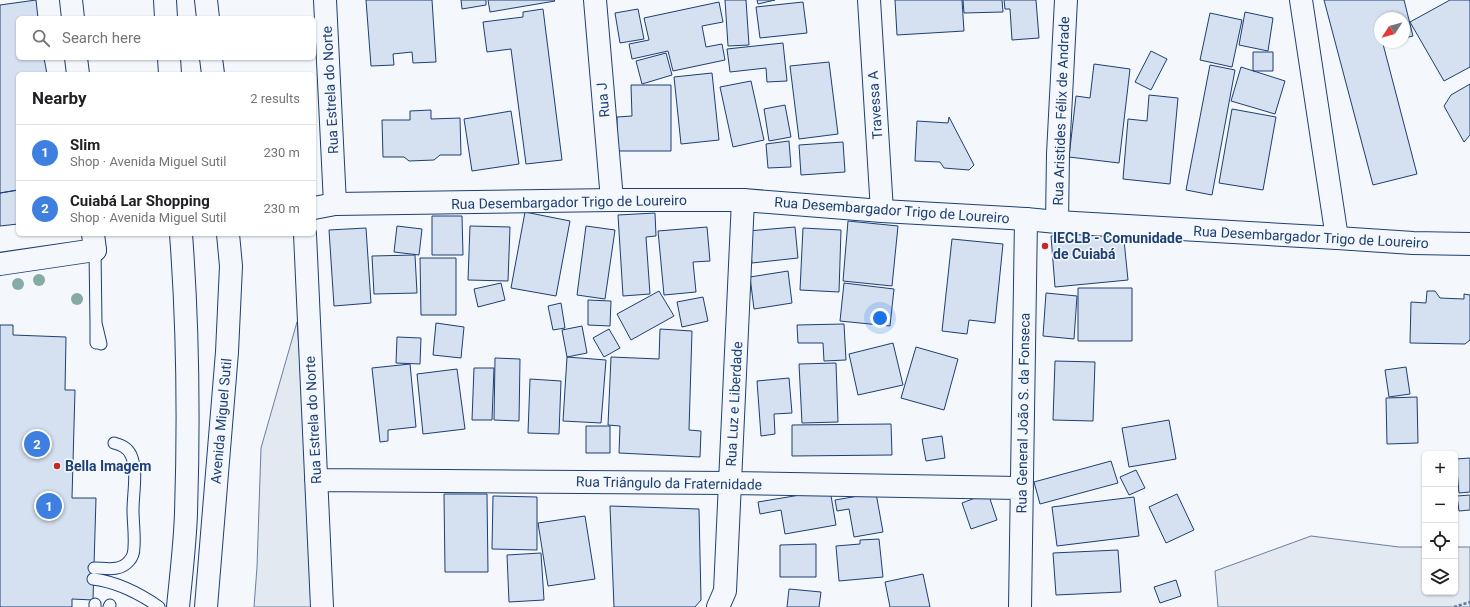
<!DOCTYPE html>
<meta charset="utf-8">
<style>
:root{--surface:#fff;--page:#f6f6f6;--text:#202124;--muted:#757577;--line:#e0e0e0;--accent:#c62828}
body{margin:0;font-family:Roboto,sans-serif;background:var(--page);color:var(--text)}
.controls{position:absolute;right:12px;bottom:12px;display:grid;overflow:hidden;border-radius:6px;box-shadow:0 1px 3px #0004}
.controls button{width:36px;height:36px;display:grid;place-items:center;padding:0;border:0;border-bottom:1px solid var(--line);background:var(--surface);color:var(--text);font:20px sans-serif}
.compass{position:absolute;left:1374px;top:12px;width:36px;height:36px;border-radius:50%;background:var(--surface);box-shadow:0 1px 3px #0004;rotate:234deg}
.you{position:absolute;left:880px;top:318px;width:14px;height:14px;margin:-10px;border:3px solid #fff;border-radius:50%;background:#1a73e8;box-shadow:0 0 0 6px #1a73e833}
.badge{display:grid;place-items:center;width:26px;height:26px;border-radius:50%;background:var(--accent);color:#fff;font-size:13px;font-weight:700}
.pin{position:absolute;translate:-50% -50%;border:2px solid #fff;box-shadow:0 1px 4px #0006}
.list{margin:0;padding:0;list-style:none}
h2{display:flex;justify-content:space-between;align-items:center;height:52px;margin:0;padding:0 16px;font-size:17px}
h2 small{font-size:13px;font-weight:400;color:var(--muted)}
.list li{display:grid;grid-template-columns:26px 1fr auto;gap:12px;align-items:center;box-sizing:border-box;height:56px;padding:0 16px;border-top:1px solid var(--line)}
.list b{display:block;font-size:15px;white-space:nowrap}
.list p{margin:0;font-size:13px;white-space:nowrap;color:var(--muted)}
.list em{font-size:13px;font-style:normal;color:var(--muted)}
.icon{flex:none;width:22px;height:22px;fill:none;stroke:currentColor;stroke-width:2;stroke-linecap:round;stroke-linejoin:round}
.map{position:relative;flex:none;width:1470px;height:607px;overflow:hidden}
.search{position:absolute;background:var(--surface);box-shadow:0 1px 3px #0004;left:16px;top:16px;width:300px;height:44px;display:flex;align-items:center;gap:10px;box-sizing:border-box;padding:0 14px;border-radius:6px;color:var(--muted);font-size:15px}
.panel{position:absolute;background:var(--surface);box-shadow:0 1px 3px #0004;left:16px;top:72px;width:300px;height:164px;border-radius:6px}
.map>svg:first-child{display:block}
</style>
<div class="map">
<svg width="1470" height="607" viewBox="0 0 1470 607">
<rect width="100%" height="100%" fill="#f4f7fb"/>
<path fill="#e3e9f0" stroke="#687fa3" d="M297,322L309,479L313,607H254L257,567L261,448Z
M1311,536L1399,547H1425V592H1455V547H1470V607H1218L1215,571Z"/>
<path fill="#d5e0f0" stroke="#1d3f73" d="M36,0L38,18H18V58H44L47,74H18V190L0,193V5Z
M366,0H432L436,62L413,63L412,52L393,54L394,65L371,66Z
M461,0H486V5L462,9Z
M488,0H554L555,1L490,12Z
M725,0H746L749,45L728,46Z
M757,0H775L758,4Z
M895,0H962L964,31L897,35Z
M963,0H1002L1003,12L964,13Z
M1004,0H1036L1039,38L1012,40L1010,9H1005Z
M1324,0H1404L1413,36L1404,38V18H1380V42H1389L1383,44L1417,174L1373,185Z
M1450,0H1470V67L1444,81L1410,22Z
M719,2L723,22L702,26L706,47L722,44L725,60L673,71L668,51L632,59L629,44L649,40L644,18Z
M803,2L807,33L760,38L756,7Z
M543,9L562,160L526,164L511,49L487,52L483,22L523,17V12Z
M638,9L644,39L620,43L615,13Z
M1245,12L1273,18L1268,51L1239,45Z
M1210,13L1242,20L1232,67L1200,60Z
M783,43L787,81L767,82L766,68L730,72L727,49Z
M1151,51L1167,59L1151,90L1135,82Z
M1253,52H1273V71H1253Z
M666,53L672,75L642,84L636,61Z
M829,62L838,134L799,139L790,66Z
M1094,64L1130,69L1119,163L1069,157L1076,96L1090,98Z
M1210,65L1235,70L1212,195L1186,190Z
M1241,67L1285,81L1275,114L1231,101Z
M712,73L719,140L681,144L674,77Z
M751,81L764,140L733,147L720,87Z
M1470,84V135L1464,142L1444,106L1451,95Z
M631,85H671V151H617V117L632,116Z
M1149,95L1178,98L1170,184L1123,179L1128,119L1147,121Z
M785,105L791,137L769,141L764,109Z
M1232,109L1276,117L1263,190L1219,183Z
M431,110V119L460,118L461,155H440L434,160L409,161L404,157H383L382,120H410V111Z
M511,111L519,164L472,171L464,119Z
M949,117L974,165L969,170L944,168L940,162L915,161L917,121L948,123Z
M789,141L791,167L768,168L766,144Z
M843,142L845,172L801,175L799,145Z
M18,190V224L0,226V193Z
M525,212L570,221L556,296L511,288Z
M655,213L656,236L646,237L650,294L623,296L618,215Z
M432,216H462L463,255H432Z
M848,221L898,226L892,286L843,281Z
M397,226L422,229L419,255L394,252Z
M470,226L510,227L508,281L468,280Z
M586,226L615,230L605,299L577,295Z
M707,227L710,261L693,262L696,292L664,295L658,231Z
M795,227L798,258L752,263L748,231Z
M366,228L371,303L334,306L329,230Z
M803,228L841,230L839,292L800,290Z
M1123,230L1128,280L1055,287L1051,236Z
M952,239L1003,244L995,323L969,320L967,334L942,331Z
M415,255L417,293L374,294L372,256Z
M420,258H456V315H421Z
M788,271L792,303L754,309L750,277Z
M501,283L505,300L478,307L474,289Z
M844,283L894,289L890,326L840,321Z
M1078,288H1132V341H1078Z
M659,291L674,316L631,340L617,314Z
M1427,291H1435L1440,298L1464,299V294L1470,295V340L1465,344L1410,343L1411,302L1426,303Z
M1046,293L1077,296L1074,339L1043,336Z
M703,297L708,321L682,327L677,302Z
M588,300L611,301L610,326L588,325Z
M561,303L565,328L553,330L548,306Z
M436,323L464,327L461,358L433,355Z
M844,324L846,360L824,361L823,343H798L797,325Z
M0,325H13V335L66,337L65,390H75L72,498H96L93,600L72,599V607H0Z
M582,326L587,353L567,357L562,330Z
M609,329L620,348L604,357L593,338Z
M660,329L692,331L689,430L701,431L700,457L619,453L620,426L608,425L611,357L659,359Z
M397,337L421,338L420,364L396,363Z
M893,343L903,385L858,395L849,354Z
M916,347L958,359L944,410L901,398Z
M567,357L606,360L601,423L563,421Z
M495,358L520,359L519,421L494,420Z
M1055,361L1095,362L1093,421L1053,420Z
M836,363L838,422L802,423L799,364Z
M410,364L416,427L388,430V441L380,442L372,368Z
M1406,367L1410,394L1389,397L1385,370Z
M474,368H494L492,420H472Z
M457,369L465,429L423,434L417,374Z
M789,378L792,413L774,414L775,434L761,436L757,381Z
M530,379L561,381L559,434L528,433Z
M1417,397L1418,443L1387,444L1386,398Z
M1169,420L1176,459L1129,467L1122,428Z
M891,424L892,455L792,456V425Z
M586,426H610V453H586Z
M942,436L945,458L926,461L922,439Z
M1470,458V492L1459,493L1456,459Z
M1111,461L1118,483L1040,504L1034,482Z
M1136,470L1145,488L1129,495L1120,477Z
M830,490L836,525L785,534L781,510L760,514L758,502Z
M876,493L883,532L854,537L849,509L837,511L835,500Z
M988,493L997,520L971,529L962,503Z
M444,494H487L488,572H445Z
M1177,494L1194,530L1166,543L1149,507Z
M1470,495V510L1459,511L1457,496Z
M493,496L537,497V550L492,549Z
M1134,497L1139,536L1057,546L1052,507Z
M610,506L699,509L701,600L695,607H614Z
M585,516L595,579L548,586L538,523Z
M879,539L883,577L839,581L836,546L860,544V540Z
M816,544V577H780V545Z
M1118,550L1121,592L1056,595L1053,553Z
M541,553L544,600L509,602L507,555Z
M923,574L930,607H890L885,582Z
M1176,580L1181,596L1160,603L1154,587Z
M789,589L821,592L819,607H787Z"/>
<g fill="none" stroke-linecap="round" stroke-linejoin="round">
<g stroke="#1d3f73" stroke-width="13">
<path id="lane" d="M95,250L96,323
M96,343V323L101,344
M94,568C106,568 120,572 129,561C132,558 134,552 134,547C135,535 133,522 133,510C133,493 138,471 131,455C127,447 121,445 114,443
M93,579C117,582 139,593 159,607
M95,607V604
M109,607L110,605"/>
</g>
<g stroke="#1d3f73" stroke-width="24">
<path id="street" d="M71,0L73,18
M325,0L335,204
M595,0L612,200
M869,0L882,211
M1301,0L1337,238
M76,58L78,74
M1057,222L1058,154L1066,0
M93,234L95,250
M305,234L322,607
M316,480L730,483L1022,488
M718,607L725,591L743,200
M1020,607L1026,219"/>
</g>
<g stroke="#1d3f73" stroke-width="24">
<path id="secondary" d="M314,208L335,204L612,200H743L882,211L1026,219L1057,222L1337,238L1413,243L1470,244
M0,264L95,250"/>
</g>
<g stroke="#1d3f73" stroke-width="24">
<path id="highway" d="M165,0L166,18
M206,0L208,18
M169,58L170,74
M211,58L213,74
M178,607C181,576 185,544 186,513C189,420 188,327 181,234
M206,607L227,352L231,266L228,234"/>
</g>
<path stroke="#5e769c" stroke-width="2.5" stroke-dasharray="3 2" stroke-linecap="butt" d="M1454,607L1470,602"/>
<use href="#lane" stroke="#f4f7fb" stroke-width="11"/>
<use href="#street" stroke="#f4f7fb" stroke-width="22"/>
<use href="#secondary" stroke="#f4f7fb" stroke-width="22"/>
<use href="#highway" stroke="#f4f7fb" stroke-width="22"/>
</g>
<g fill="#86aba6">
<circle cx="39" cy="280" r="6"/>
<circle cx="18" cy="284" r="6"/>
<circle cx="77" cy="299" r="6"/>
</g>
<g fill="#c62828" stroke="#f4f7fb" stroke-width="1.5">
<circle cx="1045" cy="246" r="4"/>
<circle cx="57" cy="466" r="4"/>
</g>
<g text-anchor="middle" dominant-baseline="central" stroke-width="3" stroke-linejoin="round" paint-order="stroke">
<g font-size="14" fill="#1d3f73" stroke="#f4f7fb">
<text transform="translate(330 90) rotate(-93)">Rua Estrela do Norte</text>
<text transform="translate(603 100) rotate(-95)">Rua J</text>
<text transform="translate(875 105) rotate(-94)">Travessa A</text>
<text transform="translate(1061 111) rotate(-88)">Rua Aristides Félix de Andrade</text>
<text transform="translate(569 202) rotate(-1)">Rua Desembargador Trigo de Loureiro</text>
<text transform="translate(892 210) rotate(4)">Rua Desembargador Trigo de Loureiro</text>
<text transform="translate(1311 237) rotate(3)">Rua Desembargador Trigo de Loureiro</text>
<text transform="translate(734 404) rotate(-87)">Rua Luz e Liberdade</text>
<text transform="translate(1023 413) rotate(-89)">Rua General João S. da Fonseca</text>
<text transform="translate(313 420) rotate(-93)">Rua Estrela do Norte</text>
<text transform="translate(221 421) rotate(-85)">Avenida Miguel Sutil</text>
<text transform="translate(669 483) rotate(1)">Rua Triângulo da Fraternidade</text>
</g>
<g font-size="14" font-weight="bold" fill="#1d3f73" stroke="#f4f7fb" text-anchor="start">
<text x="1053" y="238">IECLB - Comunidade<tspan x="1053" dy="16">de Cuiabá</tspan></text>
<text x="65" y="466">Bella Imagem</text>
</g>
</g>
</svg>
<div class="controls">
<button>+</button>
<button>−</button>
<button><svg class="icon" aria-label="locate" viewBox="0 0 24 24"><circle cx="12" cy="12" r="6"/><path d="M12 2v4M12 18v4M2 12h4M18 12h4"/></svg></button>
<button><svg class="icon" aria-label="layers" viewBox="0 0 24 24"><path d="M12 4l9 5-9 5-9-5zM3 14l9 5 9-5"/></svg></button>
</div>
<svg class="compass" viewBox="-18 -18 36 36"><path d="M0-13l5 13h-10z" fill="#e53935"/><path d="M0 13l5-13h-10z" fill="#757577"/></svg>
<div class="you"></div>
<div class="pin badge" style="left:49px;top:506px;background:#3f7fe0">1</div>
<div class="pin badge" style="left:37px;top:444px;background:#3f7fe0">2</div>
<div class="search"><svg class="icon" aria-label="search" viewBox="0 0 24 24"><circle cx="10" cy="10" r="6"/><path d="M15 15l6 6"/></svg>Search here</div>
<section class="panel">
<h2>Nearby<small>2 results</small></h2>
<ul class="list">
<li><span class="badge" style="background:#3f7fe0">1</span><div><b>Slim</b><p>Shop · Avenida Miguel Sutil</p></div><em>230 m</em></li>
<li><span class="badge" style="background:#3f7fe0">2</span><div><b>Cuiabá Lar Shopping</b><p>Shop · Avenida Miguel Sutil</p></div><em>230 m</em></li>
</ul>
</section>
</div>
